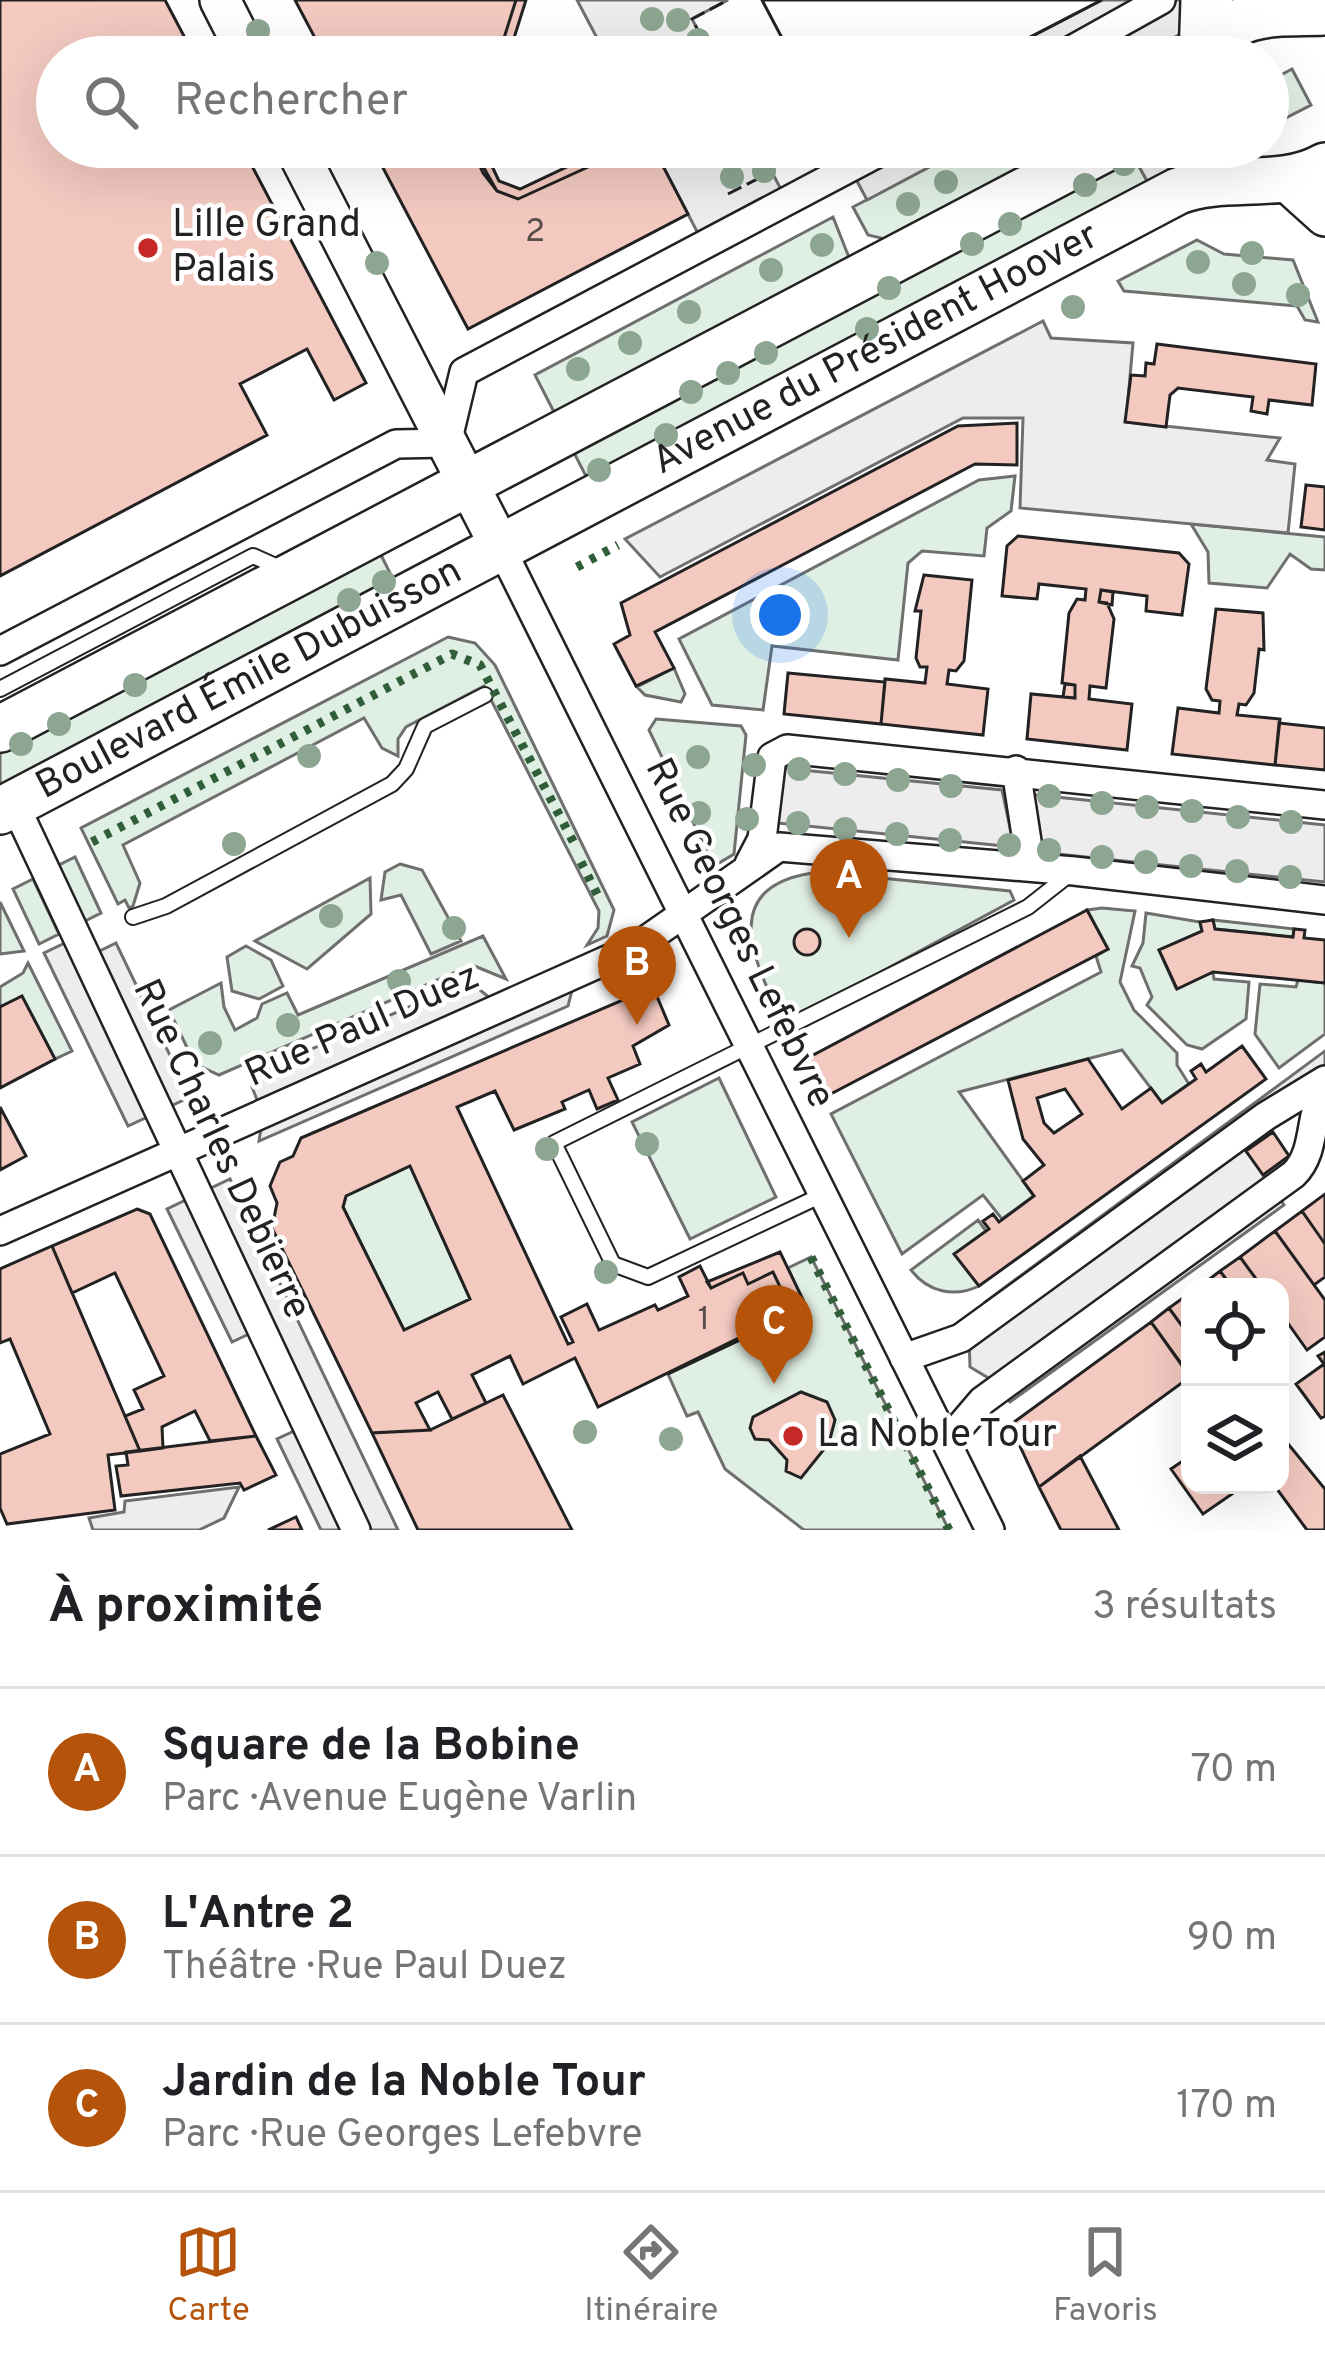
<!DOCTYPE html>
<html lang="fr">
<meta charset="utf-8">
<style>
:root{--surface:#fff;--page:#f6f6f6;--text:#202124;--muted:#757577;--line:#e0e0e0;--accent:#b45309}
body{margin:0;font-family:Overpass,sans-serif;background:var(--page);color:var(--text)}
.controls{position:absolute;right:36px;bottom:36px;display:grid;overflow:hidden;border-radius:24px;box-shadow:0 12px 48px #0002}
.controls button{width:108px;height:108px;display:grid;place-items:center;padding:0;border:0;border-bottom:3px solid var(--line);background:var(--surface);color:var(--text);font:60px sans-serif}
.you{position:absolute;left:780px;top:615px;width:42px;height:42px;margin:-30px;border:9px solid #fff;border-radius:50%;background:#1a73e8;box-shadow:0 0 0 18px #1a73e833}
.badge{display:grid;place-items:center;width:78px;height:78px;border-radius:50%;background:var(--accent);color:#fff;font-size:39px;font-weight:700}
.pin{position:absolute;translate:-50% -99px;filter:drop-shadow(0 3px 6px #0008)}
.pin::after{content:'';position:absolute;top:63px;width:42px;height:36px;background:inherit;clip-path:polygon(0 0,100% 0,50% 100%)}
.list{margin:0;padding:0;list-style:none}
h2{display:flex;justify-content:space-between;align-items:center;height:156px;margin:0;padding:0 48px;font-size:51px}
h2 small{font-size:39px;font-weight:400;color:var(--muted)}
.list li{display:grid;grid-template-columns:78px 1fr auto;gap:36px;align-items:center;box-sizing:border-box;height:168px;padding:0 48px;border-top:3px solid var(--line)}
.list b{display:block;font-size:45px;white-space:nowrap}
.list p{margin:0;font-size:39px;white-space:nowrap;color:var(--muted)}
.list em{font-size:39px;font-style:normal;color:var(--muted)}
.icon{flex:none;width:66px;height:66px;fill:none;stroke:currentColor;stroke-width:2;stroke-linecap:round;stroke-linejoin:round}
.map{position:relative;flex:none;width:1325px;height:1530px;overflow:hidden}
.search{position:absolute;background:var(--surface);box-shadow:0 12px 48px #0002;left:36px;right:36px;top:36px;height:132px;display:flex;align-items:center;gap:30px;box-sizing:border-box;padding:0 42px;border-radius:66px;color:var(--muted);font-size:45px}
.sheet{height:660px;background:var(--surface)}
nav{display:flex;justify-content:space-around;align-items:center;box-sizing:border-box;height:168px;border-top:3px solid var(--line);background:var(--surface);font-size:33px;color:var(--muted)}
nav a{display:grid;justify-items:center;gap:6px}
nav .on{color:var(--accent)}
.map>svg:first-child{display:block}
</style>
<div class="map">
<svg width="1325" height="1530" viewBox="0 0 1325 1530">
<rect width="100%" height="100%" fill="#fff"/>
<path fill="#e0efe3" stroke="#6f6f6f" stroke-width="3" d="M1292,69L1311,105L1276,123L1268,108V82Z
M967,147H1066L889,240L868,235L853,207Z
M1131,152L1151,188L590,484L571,447Z
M833,217L850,260L555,414L535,375Z
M1197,240L1224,254L1293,260L1318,322L1305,320L1297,306L1124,291L1118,281Z
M1015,476L1011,511L987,528L984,556L922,551L908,563L898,660L772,646L763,710L712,705L679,639L979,480Z
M1191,524L1325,537V570L1311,569L1290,554L1267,588L1209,583L1208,552Z
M378,549L396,585L0,795V747Z
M448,637L475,643L495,665L614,910L607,936L587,945L598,928L599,911L484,686L406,727L398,739V756L382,748L364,718L123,845L140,883L133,906L129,908L125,900L118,904L81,828Z
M674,668L685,694L681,702L645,695L637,687Z
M656,719L741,726L746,735L734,854L714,866L649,730Z
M75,857L101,913L83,922L57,866Z
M400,864L422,870L461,941L431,954L401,895L381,900L385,872Z
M821,872L1010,891L1014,900L792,1020L782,1018C749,955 720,882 821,872Z
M370,878L371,914L307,969L255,941Z
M33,879L59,934L39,944L13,889Z
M0,902L24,951L0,954Z
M1102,908L1135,911L1120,982L1134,1010L1177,1053V1065L1189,1084L1162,1103L1122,1050L959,1092L1034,1196L1002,1219L983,1195L902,1254L831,1114L1101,972L1096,956L1108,949L1087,910Z
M1146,913L1200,922L1202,931L1159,950L1176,988L1213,972L1214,979L1249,982L1246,1019L1202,1049L1187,1045L1147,1005L1152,997L1140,968L1132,966L1143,943Z
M1213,920L1294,929L1293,937L1215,929Z
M483,936L506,979L472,965L219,1075L195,1064L169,1010L221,983L224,1007L235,1030L257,1018L262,1004L287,993L298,1015Z
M246,946L271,960L283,986L259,999L232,991L227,957Z
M28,963L72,1051L55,1059L22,997L0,1007V987L23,973Z
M1298,980L1325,983V1034L1279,1068L1255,1034L1260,984L1296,987Z
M719,1078L776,1197L690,1239L632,1122Z
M410,1166L470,1299L404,1330L343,1207L346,1196Z
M978,1220L986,1231L955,1254L979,1286C954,1298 928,1292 911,1270Z
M811,1257L949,1530H804L725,1469L698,1412L687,1416L668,1374L806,1309L788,1268Z"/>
<path fill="#ededed" stroke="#6f6f6f" stroke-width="3" d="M577,0H728L692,19L712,57H607Z
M1102,0H1186L1188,30L1137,57H992Z
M653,147H759L787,201L704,245Z
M839,147H967L867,200Z
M1141,147H1180L1191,167L1151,188L1131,152Z
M1043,321L1051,338L1133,343L1126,422L1280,438L1267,460L1295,464L1288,533L1020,508L1023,418H963L660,577L625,539Z
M782,768L1002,790L1014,847L777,823Z
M1027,794L1325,825V882L1038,852Z
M65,943L75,963L116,943L190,1097L128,1126L44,953Z
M576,975L568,1006L259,1141L263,1115L252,1087L256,1073L469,981L502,1008Z
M1325,1051V1065L1234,1132L1284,1205L1010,1402L995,1382L970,1367L969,1336L996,1318L985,1302Z
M230,1179L398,1530H321L277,1439L296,1430L249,1334L232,1342L167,1209Z
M239,1487L224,1518L199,1530H93L89,1518L124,1512L125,1501Z"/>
<path fill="#f3c9c0" stroke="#222" stroke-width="3" fill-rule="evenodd" d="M0,0H165L195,57H57V147H242L366,383L334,400L307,349L240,384L267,435L0,576Z
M295,0H516L498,57H325Z
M516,0H526L508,57H498Z
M762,0H1102L992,57H792Z
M762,0H1102L992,57H792Z
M372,147H472L497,191L518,199L632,147H653L688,214L468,329Z
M483,147L499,181L520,189L609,147H632L518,199L497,191L483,173L472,148Z
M1157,344L1316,364L1312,405L1269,400L1267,414L1251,411L1253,397L1178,388L1170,395L1166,427L1125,422L1131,375L1145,376L1146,363L1154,364Z
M1017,423V465L975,464L655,632L674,668L636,686L614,644L630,635L621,603L958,426Z
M1306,485L1325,487V530L1301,527Z
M1018,536L1179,553L1189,564L1182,615L1146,611L1147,596L1101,590L1099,602L1107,603L1114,619L1106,688L1090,686L1089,699L1132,704L1127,750L1027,739L1031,694L1075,698V685L1062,683L1069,613L1077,599L1085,600L1086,589L1039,584L1037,599L1002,596L1007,546Z
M924,575L972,580L964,661L956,671L949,670L947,684L988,689L983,735L881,724L885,679L925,683L927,667H920L916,658L921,611H915Z
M1101,590L1113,592L1112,605L1099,602Z
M1216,609L1263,613L1264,650L1259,649L1254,693L1246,705L1239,704L1237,715L1280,719L1275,765L1172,754L1178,708L1219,713L1220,701L1212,700L1206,689Z
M788,673L885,682L881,724L784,714Z
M1065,684L1075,685V698L1063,697Z
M1279,723L1325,728V770L1275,765Z
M1087,910L1108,949L823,1098L804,1060Z
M1213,920L1215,929L1293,937L1294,929L1305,930L1304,938L1325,940V983L1213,972L1177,989L1159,950L1202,931L1200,922Z
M794 942a13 13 0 1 1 26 0a13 13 0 1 1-26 0Z
M653,987L669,1025L633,1046L640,1064L608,1078L618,1100L597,1109L589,1090L562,1102L565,1109L514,1130L495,1091L457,1107L568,1344L573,1342L561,1317L587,1304L599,1330L655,1305L658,1310L688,1296L679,1277L700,1266L711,1288L743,1273L748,1284L773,1272L792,1312L598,1407L575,1358L523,1384L510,1356L472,1375L486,1403L452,1419L438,1392L416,1403L430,1430L372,1433L272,1228L277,1203L270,1186L280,1162L293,1156L301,1138ZM410,1166L470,1299L404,1330L343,1207L346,1196Z
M22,996L55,1059L0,1088V1007Z
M1242,1046L1266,1079L979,1286L954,1254L989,1229L983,1221L993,1214L999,1222L1034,1196L1023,1181L1044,1165L1023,1139L1008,1080L1088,1059L1122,1109L1151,1088L1162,1103L1196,1079L1191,1071L1201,1064L1206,1072ZM1065,1089L1082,1114L1054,1133L1044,1123L1037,1098Z
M0,1107L26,1156L0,1170Z
M1273,1132L1289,1156L1263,1175L1246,1151Z
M1325,1194V1244L1302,1211Z
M137,1209L150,1214L256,1436L210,1441L195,1411L162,1427L163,1448L140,1451L125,1416L143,1409L134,1390L164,1376L115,1273L72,1293L52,1246Z
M1302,1211L1325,1244V1277L1314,1285L1275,1231Z
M1275,1231L1325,1300V1337L1307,1350L1280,1312V1287H1262L1240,1257Z
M52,1246L140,1451L108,1455L115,1510L7,1524L0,1508V1454L50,1434L10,1339L0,1343V1269Z
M780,1252L807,1308L668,1374L792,1312L773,1272L748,1284L743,1273L711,1288L707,1282Z
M1240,1257L1262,1287H1232L1220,1271Z
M1220,1271L1232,1287H1199L1211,1278Z
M1190,1293V1337L1169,1308Z
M1169,1308L1190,1337V1376L1151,1322Z
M1151,1322L1190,1377L1039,1487L1010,1425Z
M1325,1352V1416L1321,1418L1296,1384L1324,1364L1318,1356Z
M801,1392L827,1402L835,1420L829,1443L801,1478L786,1471L787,1460L769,1440L755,1439L750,1428L753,1417Z
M503,1395L572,1530H418L372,1433L430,1430Z
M1280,1434L1325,1489V1530H1307L1274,1485H1280Z
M256,1436L276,1475L244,1490L240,1483L121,1496L116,1466L128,1465L126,1452Z
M1080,1456L1119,1530H1061L1039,1487Z
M1190,1456V1485H1245L1203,1514L1171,1469Z
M296,1517L302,1530H268Z"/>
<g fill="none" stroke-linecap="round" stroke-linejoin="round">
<g stroke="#222" stroke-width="18">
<path id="lane" d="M0,689L253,556L282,569
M133,917L166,906L392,784L406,769L425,726L485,695
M822,1195L648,1277L613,1264L554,1143L1028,907L1070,874"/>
</g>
<g stroke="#222" stroke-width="32">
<path id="street" d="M1059,57L1161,0
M500,546L990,1530
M0,651L396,444L447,443L464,372L889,147
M1016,770L1031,867
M14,803L356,1530
M749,864L762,839L772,757L787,749L1325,805
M0,1231L636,947L779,847L1074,871L1325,900
M904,1358L961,1338L1266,1116L1325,1080
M947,1442L982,1401L1294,1174C1317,1151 1308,1116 1325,1088"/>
</g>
<g stroke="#222" stroke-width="44">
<path id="secondary" d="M220,0L249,57
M295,147L500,546
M1284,179L1325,216"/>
</g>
<g stroke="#222" stroke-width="50">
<g id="primary">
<path d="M1205,57C1233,6 1276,14 1325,12"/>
<path d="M0,729L1108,147"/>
<path id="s1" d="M0,811L1178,191C1226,173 1281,191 1325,166"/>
</g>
</g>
<g stroke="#222" stroke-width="56">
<path id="highway" d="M1205,57L1207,0"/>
</g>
<use href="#lane" stroke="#fff" stroke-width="14"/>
<use href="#street" stroke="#fff" stroke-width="27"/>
<use href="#secondary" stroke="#fff" stroke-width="39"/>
<use href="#primary" stroke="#fff" stroke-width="45"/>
<use href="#highway" stroke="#fff" stroke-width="51"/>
<path stroke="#2f5e38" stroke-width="9" stroke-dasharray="6 9" stroke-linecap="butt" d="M577,567L618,545
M92,842L452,654L480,665L575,845
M581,862L601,902
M811,1257L949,1530"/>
<path stroke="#222" stroke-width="3" stroke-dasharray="15 6" stroke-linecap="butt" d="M712,57L692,19L728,0
M728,194L771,172L759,147"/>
</g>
<g fill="#8da692">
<circle cx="652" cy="19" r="12"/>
<circle cx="678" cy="20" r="12"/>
<circle cx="258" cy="31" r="12"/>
<circle cx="698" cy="40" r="12"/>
<circle cx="1124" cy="164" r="12"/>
<circle cx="764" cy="171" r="12"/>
<circle cx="732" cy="177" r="12"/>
<circle cx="946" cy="182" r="12"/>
<circle cx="1085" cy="185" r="12"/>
<circle cx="908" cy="204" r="12"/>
<circle cx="1010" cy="224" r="12"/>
<circle cx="972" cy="244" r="12"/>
<circle cx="822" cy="245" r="12"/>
<circle cx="1252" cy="253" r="12"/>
<circle cx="1198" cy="262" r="12"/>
<circle cx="377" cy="263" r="12"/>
<circle cx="771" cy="270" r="12"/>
<circle cx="1244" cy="284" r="12"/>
<circle cx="889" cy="288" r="12"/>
<circle cx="1298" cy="295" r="12"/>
<circle cx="1073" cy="307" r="12"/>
<circle cx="689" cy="312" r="12"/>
<circle cx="867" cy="329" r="12"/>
<circle cx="630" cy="343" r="12"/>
<circle cx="766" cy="353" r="12"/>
<circle cx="578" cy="369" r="12"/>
<circle cx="728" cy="373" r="12"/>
<circle cx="691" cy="392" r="12"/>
<circle cx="666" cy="435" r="12"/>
<circle cx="599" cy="470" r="12"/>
<circle cx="384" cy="582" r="12"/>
<circle cx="349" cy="600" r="12"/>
<circle cx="135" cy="685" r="12"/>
<circle cx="59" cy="724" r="12"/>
<circle cx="21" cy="744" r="12"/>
<circle cx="309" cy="756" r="12"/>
<circle cx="698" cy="757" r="12"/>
<circle cx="754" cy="765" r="12"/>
<circle cx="799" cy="769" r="12"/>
<circle cx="845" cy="774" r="12"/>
<circle cx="898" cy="780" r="12"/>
<circle cx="951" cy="786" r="12"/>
<circle cx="1049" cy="796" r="12"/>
<circle cx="1102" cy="803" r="12"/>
<circle cx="1147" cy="807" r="12"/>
<circle cx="1192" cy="811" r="12"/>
<circle cx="699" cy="813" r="12"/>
<circle cx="1238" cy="817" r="12"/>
<circle cx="747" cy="819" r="12"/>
<circle cx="1291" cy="822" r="12"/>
<circle cx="798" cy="823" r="12"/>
<circle cx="845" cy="829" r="12"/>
<circle cx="897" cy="834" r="12"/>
<circle cx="950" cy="840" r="12"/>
<circle cx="234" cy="844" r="12"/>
<circle cx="1009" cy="845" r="12"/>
<circle cx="1049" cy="850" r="12"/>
<circle cx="1102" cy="857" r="12"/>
<circle cx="1146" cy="862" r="12"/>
<circle cx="1191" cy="866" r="12"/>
<circle cx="1237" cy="871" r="12"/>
<circle cx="1290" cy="877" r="12"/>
<circle cx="331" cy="916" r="12"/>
<circle cx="454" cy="928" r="12"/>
<circle cx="399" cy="981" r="12"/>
<circle cx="288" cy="1025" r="12"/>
<circle cx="210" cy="1043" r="12"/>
<circle cx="647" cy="1144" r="12"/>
<circle cx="547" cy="1149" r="12"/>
<circle cx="606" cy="1272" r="12"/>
<circle cx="585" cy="1432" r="12"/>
<circle cx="671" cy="1439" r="12"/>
</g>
<g fill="#c62828" stroke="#fff" stroke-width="4.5">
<circle cx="148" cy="248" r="12"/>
<circle cx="793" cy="1436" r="12"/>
</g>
<g text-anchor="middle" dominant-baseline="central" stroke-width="9" stroke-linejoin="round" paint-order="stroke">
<g font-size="33" fill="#564c4a">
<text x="535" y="233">2</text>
<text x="704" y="1321">1</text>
</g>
<g font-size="39" fill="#222" stroke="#fff" text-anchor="start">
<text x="172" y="226">Lille Grand<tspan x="172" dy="45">Palais</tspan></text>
<text x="817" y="1436">La Noble Tour</text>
</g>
<g font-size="39" fill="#222" stroke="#fff">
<text stroke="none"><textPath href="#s1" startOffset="990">Avenue du Président Hoover</textPath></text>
<text stroke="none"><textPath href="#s1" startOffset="282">Boulevard Émile Dubuisson</textPath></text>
<text transform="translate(738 934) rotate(64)">Rue Georges Lefebvre</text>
<text transform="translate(363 1027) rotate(-24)">Rue Paul Duez</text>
<text transform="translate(220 1150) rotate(65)">Rue Charles Debierre</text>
</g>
</g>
</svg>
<div class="controls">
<button><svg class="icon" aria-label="locate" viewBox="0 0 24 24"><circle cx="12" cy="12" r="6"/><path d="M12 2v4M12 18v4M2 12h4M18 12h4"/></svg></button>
<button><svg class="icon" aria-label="layers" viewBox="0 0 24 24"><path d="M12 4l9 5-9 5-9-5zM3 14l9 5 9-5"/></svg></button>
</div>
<div class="you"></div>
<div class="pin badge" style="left:849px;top:938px">A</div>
<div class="pin badge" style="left:637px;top:1025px">B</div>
<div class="pin badge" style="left:774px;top:1384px">C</div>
<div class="search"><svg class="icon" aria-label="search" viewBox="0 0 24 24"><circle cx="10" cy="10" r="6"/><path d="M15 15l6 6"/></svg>Rechercher</div>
</div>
<section class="sheet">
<h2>À proximité<small>3 résultats</small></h2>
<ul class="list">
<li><span class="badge">A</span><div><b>Square de la Bobine</b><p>Parc · Avenue Eugène Varlin</p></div><em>70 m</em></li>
<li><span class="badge">B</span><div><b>L'Antre 2</b><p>Théâtre · Rue Paul Duez</p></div><em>90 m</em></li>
<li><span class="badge">C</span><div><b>Jardin de la Noble Tour</b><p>Parc · Rue Georges Lefebvre</p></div><em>170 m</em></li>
</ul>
</section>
<nav>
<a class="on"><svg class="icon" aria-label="map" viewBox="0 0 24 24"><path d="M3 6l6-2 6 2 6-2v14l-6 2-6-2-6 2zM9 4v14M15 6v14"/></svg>Carte</a>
<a><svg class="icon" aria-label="directions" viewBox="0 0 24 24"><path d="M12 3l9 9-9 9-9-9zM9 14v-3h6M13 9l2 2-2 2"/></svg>Itinéraire</a>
<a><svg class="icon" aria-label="saved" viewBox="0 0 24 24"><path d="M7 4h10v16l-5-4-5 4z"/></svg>Favoris</a>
</nav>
